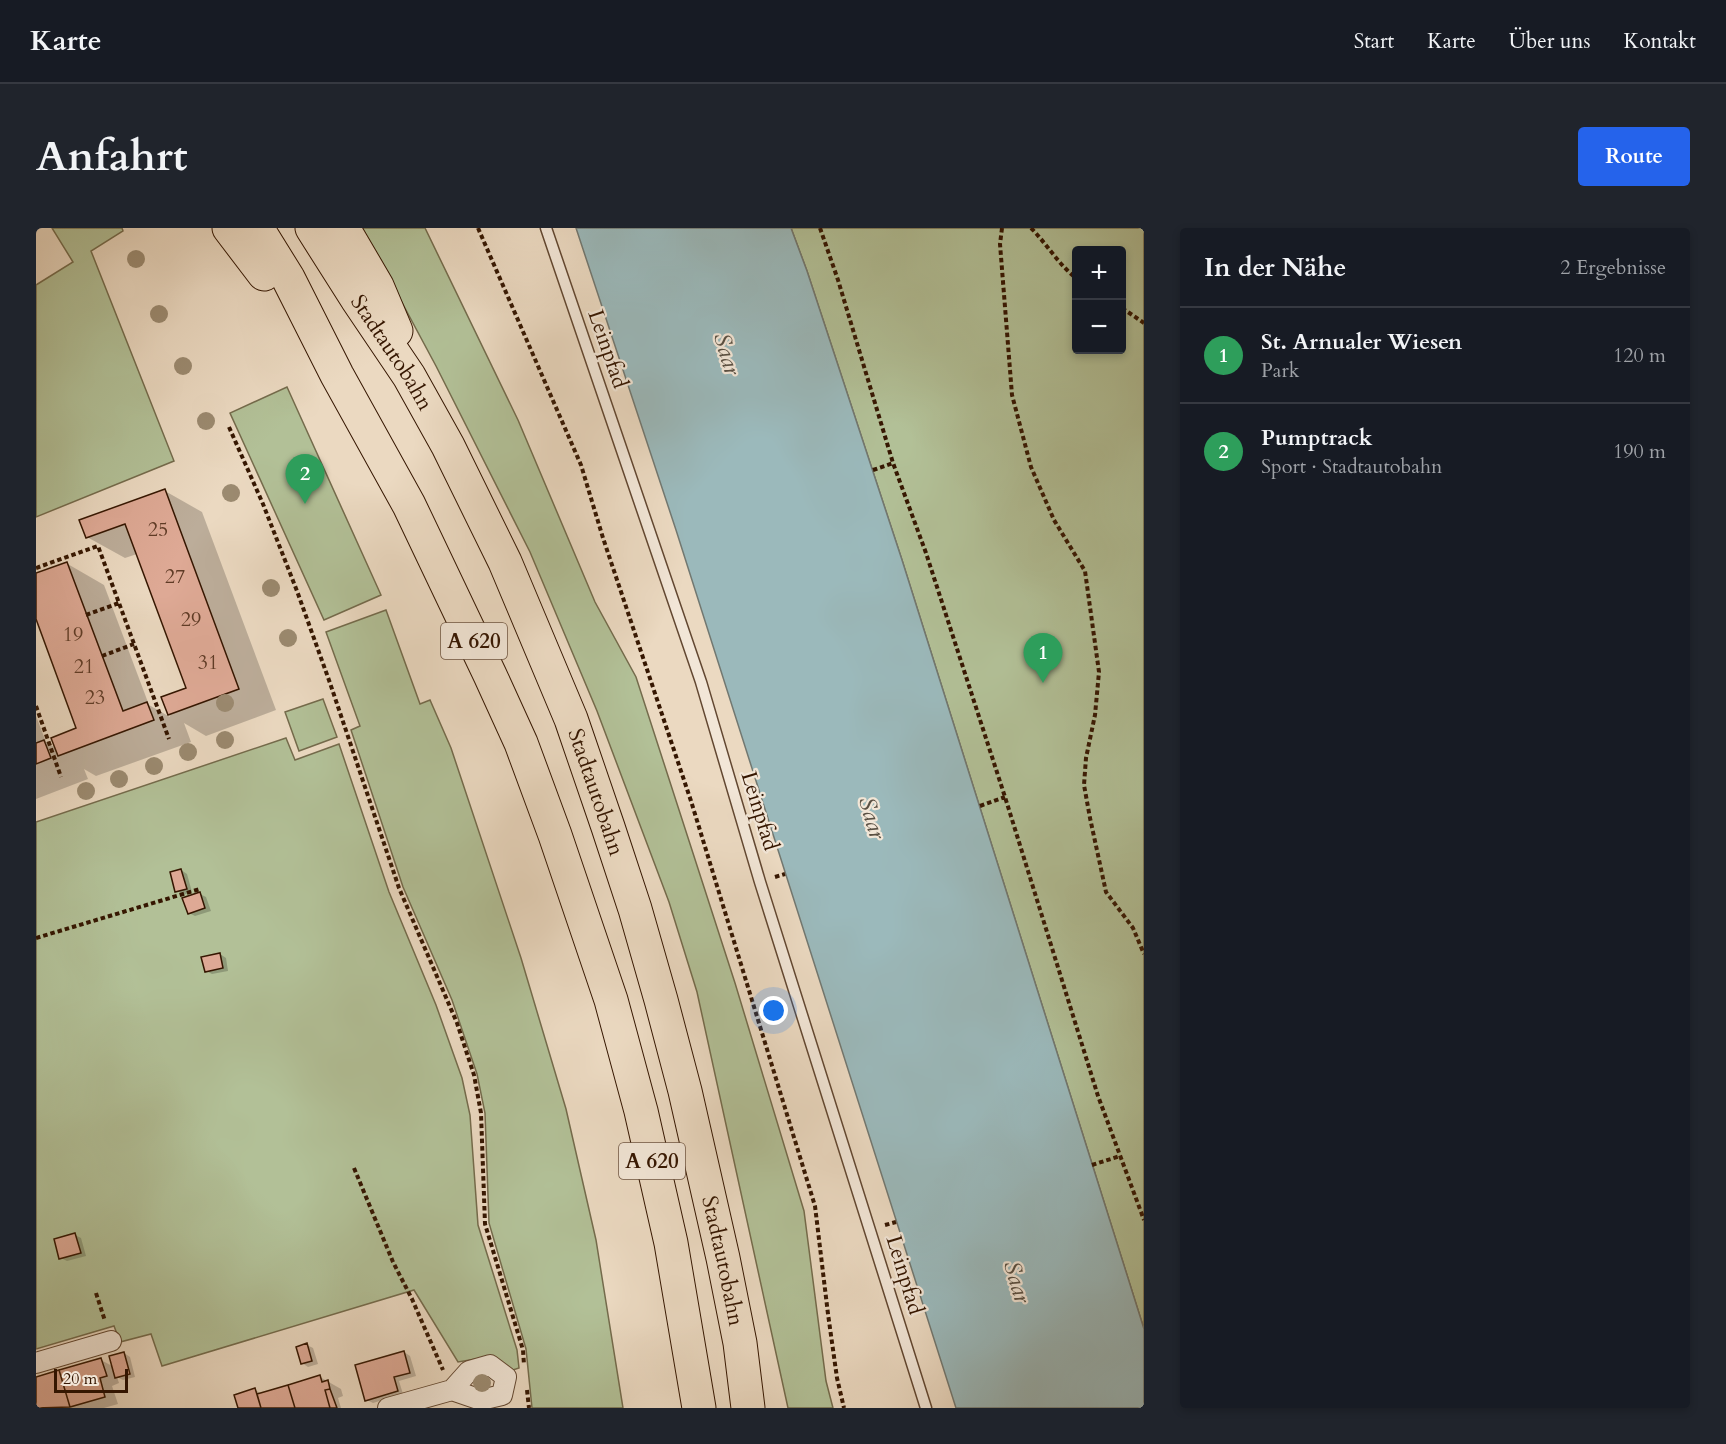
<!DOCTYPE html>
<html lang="de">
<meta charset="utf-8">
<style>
:root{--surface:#171b24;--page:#20242c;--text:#f1f3f6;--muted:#9ea1a6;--line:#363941;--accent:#2563eb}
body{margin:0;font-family:Cardo,serif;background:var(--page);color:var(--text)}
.controls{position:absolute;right:18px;top:18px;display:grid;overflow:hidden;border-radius:6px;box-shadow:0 3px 9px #0003}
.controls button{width:54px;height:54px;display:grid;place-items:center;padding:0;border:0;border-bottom:2px solid var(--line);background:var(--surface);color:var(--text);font:30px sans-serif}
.scale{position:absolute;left:18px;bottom:15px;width:74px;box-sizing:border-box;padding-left:6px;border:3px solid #351601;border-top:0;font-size:16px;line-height:21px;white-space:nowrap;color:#351601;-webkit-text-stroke:4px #f2e6d7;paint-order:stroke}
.you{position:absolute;left:738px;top:783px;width:21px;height:21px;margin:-15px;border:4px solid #fff;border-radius:50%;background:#1a73e8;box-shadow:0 0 0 9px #1a73e833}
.badge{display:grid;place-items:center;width:39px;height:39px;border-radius:50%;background:var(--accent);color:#fff;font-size:20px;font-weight:700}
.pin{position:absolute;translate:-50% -50px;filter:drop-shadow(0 2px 3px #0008)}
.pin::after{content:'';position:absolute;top:32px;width:21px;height:18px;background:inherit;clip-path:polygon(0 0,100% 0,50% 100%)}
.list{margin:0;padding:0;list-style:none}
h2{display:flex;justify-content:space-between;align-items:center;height:78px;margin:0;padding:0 24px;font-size:26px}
h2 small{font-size:20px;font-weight:400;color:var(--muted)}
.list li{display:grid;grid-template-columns:39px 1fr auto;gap:18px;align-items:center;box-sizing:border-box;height:96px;padding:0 24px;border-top:2px solid var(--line)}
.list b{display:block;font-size:22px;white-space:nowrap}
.list p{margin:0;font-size:20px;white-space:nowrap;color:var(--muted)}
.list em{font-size:20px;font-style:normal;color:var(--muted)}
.map{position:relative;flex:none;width:1108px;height:1180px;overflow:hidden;border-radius:6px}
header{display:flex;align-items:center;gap:36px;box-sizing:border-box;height:84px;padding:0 30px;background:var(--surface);border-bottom:2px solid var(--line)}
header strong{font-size:28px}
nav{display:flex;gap:33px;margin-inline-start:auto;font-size:21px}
.intro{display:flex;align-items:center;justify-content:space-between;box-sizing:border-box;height:144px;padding:0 36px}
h1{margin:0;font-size:42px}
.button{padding:15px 27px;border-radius:6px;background:var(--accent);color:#fff;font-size:21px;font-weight:700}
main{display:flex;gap:36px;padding:0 36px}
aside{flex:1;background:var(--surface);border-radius:6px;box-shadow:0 3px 9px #0003}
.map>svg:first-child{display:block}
</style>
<header>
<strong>Karte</strong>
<nav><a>Start</a><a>Karte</a><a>Über uns</a><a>Kontakt</a></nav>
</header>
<div class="intro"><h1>Anfahrt</h1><a class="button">Route</a></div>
<main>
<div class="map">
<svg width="1108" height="1180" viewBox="0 0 1108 1180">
<rect width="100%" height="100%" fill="#ebd9c1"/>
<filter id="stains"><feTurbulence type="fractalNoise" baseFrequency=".00333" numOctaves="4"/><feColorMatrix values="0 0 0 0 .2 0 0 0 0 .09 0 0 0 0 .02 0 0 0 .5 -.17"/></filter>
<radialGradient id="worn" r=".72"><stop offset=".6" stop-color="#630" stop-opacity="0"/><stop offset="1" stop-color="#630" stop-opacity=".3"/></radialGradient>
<path fill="#b2c097" stroke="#746b4c" stroke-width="1.5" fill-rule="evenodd" d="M16,0H86L87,3L55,23L138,233L0,289V57L37,34Z
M326,0H389L482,192L559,374L600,449L699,755L768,983L790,1153L797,1180H752L661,764L633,674L561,483L494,324L400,138Z
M755,0H1108V1101L866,332L771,43ZM1040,22H1086V122H1040Z
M251,159L345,367L288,392L194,185Z
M350,382L384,476L394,472L415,520L485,730L530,881L560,1012L587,1180H496L490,1121L453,995L449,885L441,846L416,772L367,659L315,502L324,498L290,404Z
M287,471L301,509L263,523L249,484Z
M250,510L259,532L303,516L353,664L400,777L426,850L434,887L442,997L481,1122L483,1140L477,1142L457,1128L422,1134L378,1062L126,1138L115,1106L84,1114L78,1098L0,1121V594Z"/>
<path fill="#9bb9bb" stroke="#727871" stroke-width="1.5" d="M540,0H755L771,43L866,332L1108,1101V1180H920L640,302Z"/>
<path fill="#0003" d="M129,263L166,284L240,482L170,508L148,495L155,514L60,548L48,541L52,551L0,571V488L10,514L21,521L42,501L0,387V346L30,335L68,357L113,477L134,489L127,470L152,461L101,326L89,330L51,309Z
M145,642L151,646L156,664L147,667L141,663Z
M164,666L170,669L175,683L159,688L153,685Z
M184,726L190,730L192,743L176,746L170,743Z
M39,1007L45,1010L50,1028L31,1033L25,1030Z
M271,1117L277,1120L282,1136L272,1139L266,1135Z
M368,1124L374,1128L380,1148L363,1153L367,1166L337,1175L331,1172Z
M88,1125L94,1129L99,1149L87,1152L81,1149L83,1155L76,1158L82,1176L68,1180H0V1151L65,1132L78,1139Z
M284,1149L305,1161L307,1168L302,1170L305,1180H204L219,1162L226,1166Z"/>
<path fill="#dea995" stroke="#351601" stroke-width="1.5" d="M129,261L203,461L132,487L125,469L150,460L89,296L50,310L43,292Z
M31,334L87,483L111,474L118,492L22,528L15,510L40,500L0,391V345Z
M8,512L15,530L0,536V515Z
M145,641L151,661L139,664L134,644Z
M164,664L169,680L152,686L146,670Z
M184,725L187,740L169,744L165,729Z
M39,1005L45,1025L23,1031L18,1011Z
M271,1115L276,1133L265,1136L260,1119Z
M368,1123L374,1145L358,1149L362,1163L329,1173L319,1137Z
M88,1124L94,1146L79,1150L73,1128Z
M65,1130L71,1148L64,1150L69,1169L34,1179L23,1142Z
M23,1142L34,1179L0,1180V1149Z
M284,1147L286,1154L292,1152L294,1161L289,1162L294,1180H259L252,1157Z
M252,1157L259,1180H225L221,1166Z
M219,1160L225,1180H202L198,1167Z
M294,1161L301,1180H294L289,1162Z"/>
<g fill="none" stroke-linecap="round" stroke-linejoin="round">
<g stroke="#624731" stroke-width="13">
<path id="lane" d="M510,0L665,454L724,654L890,1180"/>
</g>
<g stroke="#624731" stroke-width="22">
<path id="street" d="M0,1135L75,1113
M352,1180L416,1162L433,1143L454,1137L470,1149L466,1167L445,1172L416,1162"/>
</g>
<g stroke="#351601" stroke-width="35">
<g id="highway">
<path d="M193,0L228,46"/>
<path d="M221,0L252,50L301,147L373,277L454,447L485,515L519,607L575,772L605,883L635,1015L663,1180"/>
<path id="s1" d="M276,0L321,71L373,148L412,218L469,334L535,491L572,599L599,681L625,772L649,863L687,1030L704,1115L712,1180"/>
<path d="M307,0L341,58L360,103"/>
</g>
</g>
<path stroke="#351601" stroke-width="4" stroke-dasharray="4.5 3" stroke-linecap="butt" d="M442,0L545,237L567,310L655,573L779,978L792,1086L801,1150L808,1180
M784,0L802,52L857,235L890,325L969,569L1062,868L1108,992
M966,0L964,16L976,167L995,239L1018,292L1049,343L1063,444L1059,487L1050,530L1048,557L1054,590L1070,664L1097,700L1108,726
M995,0C1011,16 1022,36 1040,50
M1086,80L1108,95
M193,199L227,276L261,363L294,455L363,660L421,795L438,847L445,885L449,996L487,1122L488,1137
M837,242L857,235
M0,340L62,318L133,511
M50,387L83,375
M66,428L98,416
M0,478L25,549
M944,578L969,569
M739,649L749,646
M0,710L164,661
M1056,937L1084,928
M318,940L357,1034L376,1071L407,1142
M849,997L860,994
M60,1065L69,1093
M491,1162L493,1180"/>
<use href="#lane" stroke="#f2e6d7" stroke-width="10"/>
<use href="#street" stroke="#f2e6d7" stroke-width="20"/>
<use href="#highway" stroke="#ebd9c1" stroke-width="33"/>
</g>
<g fill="#9b8a70">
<circle cx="100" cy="31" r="9"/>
<circle cx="123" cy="86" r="9"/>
<circle cx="147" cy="138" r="9"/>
<circle cx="170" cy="193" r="9"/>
<circle cx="195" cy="265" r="9"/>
<circle cx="235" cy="360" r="9"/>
<circle cx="252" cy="410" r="9"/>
<circle cx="189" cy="475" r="9"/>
<circle cx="189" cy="512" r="9"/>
<circle cx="152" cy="524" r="9"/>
<circle cx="118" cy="538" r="9"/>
<circle cx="83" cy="551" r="9"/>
<circle cx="50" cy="563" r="9"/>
<circle cx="446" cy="1155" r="9"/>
</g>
<g text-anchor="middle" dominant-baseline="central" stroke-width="4.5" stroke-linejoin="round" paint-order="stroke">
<g font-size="20" fill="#5f3b26">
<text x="122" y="301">25</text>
<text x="139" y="348">27</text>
<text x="155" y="391">29</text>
<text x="37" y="406">19</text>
<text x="172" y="434">31</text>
<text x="48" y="438">21</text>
<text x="59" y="469">23</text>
</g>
<g fill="#f2e6d7" stroke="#6e5441" stroke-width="1.5">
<rect x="405" y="395" width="66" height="36" rx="4.5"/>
<rect x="583" y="915" width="66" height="36" rx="4.5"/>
</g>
<g font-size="21" font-weight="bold" fill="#351601">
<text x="438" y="413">A 620</text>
<text x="616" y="933">A 620</text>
</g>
<g font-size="22" fill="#351601" stroke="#f2e6d7">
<text transform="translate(572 121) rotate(71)">Leinpfad</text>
<text stroke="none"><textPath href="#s1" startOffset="148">Stadtautobahn</textPath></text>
<text stroke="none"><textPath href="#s1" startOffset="634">Stadtautobahn</textPath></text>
<text transform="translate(724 583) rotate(73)">Leinpfad</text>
<text stroke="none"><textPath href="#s1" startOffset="1120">Stadtautobahn</textPath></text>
<text transform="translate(869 1047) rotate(73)">Leinpfad</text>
</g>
<g font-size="24" font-style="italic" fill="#594f42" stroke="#f2e6d7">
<text transform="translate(691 126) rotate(73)">Saar</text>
<text transform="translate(836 590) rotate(73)">Saar</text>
<text transform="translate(981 1054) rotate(73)">Saar</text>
</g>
</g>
<rect width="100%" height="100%" filter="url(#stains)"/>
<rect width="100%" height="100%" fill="url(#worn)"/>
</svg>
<div class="controls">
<button>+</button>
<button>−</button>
</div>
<div class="scale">20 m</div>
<div class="you"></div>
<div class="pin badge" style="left:1007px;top:455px;background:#2e9e5b">1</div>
<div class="pin badge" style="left:269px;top:276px;background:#2e9e5b">2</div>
</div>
<aside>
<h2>In der Nähe<small>2 Ergebnisse</small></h2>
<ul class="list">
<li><span class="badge" style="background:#2e9e5b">1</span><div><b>St. Arnualer Wiesen</b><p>Park</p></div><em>120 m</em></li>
<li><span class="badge" style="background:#2e9e5b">2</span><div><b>Pumptrack</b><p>Sport · Stadtautobahn</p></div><em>190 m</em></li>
</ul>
</aside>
</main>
